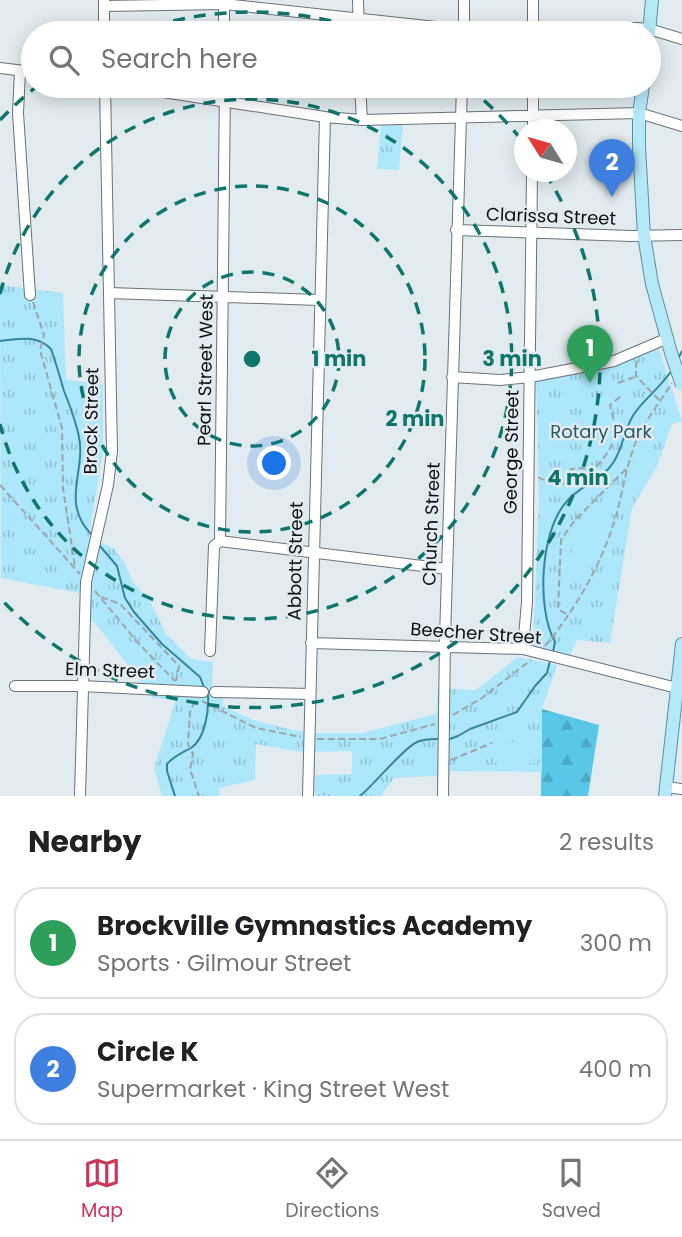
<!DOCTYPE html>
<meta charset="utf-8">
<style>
:root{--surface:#fff;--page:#f6f6f6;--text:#202124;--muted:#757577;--line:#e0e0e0;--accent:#c7385b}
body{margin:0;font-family:Poppins,sans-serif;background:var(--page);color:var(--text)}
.compass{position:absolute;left:514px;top:119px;width:63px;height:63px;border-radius:50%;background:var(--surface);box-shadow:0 4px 18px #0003;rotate:307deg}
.you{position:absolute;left:275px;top:464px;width:24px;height:24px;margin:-18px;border:5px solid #fff;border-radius:50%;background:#1a73e8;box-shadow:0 0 0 10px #1a73e833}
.badge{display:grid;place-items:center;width:46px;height:46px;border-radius:50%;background:var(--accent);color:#fff;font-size:23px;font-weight:700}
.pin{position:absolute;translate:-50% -58px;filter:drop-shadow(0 2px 4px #0008)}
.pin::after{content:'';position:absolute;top:37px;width:24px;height:21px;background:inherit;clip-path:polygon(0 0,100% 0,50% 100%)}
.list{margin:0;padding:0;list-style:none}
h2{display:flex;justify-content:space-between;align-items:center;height:91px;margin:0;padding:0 28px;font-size:30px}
h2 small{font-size:23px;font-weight:400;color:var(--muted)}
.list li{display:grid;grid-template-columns:46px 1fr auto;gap:21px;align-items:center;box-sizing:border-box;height:112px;margin:0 14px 14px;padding:0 14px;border:2px solid var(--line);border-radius:28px}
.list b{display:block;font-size:26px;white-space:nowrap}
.list p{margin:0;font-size:23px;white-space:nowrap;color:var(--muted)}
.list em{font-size:23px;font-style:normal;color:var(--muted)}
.icon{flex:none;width:38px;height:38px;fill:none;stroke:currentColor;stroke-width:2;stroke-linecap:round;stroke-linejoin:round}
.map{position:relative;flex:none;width:682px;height:796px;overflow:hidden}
.search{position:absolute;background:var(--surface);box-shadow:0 4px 18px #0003;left:21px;right:21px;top:21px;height:77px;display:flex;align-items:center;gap:18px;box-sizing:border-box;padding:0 24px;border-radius:38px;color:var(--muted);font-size:26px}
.sheet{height:343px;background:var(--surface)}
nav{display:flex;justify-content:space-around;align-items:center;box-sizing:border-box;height:98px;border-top:2px solid var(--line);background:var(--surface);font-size:19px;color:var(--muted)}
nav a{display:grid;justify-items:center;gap:4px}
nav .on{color:var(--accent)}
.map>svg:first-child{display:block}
</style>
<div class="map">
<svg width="682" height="796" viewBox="0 0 682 796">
<defs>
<pattern id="forest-firs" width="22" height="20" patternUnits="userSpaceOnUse" patternTransform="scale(1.75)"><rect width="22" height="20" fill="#59c7e8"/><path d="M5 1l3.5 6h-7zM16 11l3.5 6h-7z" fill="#4caac6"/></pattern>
<pattern id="park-tufts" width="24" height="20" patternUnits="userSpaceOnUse" patternTransform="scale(1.75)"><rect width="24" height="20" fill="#ace7fb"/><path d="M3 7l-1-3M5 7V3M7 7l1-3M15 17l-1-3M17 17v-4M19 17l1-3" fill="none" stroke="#93c5d6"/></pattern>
</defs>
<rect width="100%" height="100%" fill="#e2ecf0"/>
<path fill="url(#forest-firs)" d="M542,709L599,725L588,796H541Z"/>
<path fill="url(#park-tufts)" d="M403,123L399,170L377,169L381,125Z
M0,285L63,293L66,380L103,384V451L89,537L113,548L123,560L133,582L151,603L166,634L191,659L213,662L212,688L216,698H223L222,706L253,720L292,730L316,733H362L436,714L438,688L476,690L518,657L557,665L542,709V772L450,771V775L394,778L381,796H315V775L352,774V751L302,752L256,744L255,780L219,788L220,796H162L154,768L176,700L153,698L95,623L79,613L80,593L1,578Z
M659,349L682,421L672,424L657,466L632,508L610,643L577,640L570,655L533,646L539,494L536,380Z"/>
<path fill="#ace7fb" d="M639,448L653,453L642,482L628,477Z
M605,502L613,505L604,535L587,570L568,558L590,518Z
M494,742L535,743L534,763L493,762Z"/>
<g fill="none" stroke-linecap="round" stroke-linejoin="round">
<path stroke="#35859c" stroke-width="2" d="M0,341C19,339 37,334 51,349C56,363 60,377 64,391C70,406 76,422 79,437C86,472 60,503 92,535
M678,359L682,351
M100,546L117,566L125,598L134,612L162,644L200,677L204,687
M553,652L555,642C536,608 540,529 568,500C581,485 602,480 613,463C623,448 624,429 634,414C645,398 661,387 672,370
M447,740L458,736L470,729L517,712L535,686L547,673L550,661
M175,796L167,771V764C174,756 182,753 191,748C205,739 209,711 208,695
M360,796C376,783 402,749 417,742C423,739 431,739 438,739"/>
<g stroke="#6a7376" stroke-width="12">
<path id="minor" d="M224,0V33
M358,0L359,33
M104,1V33
M104,6L224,4L464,30L637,28L649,29L682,39
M464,33V0
M533,33V0
M0,68L33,72
M20,71L18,113L30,295
M124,86L325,117L362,120L639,113L682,126
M360,86L362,120
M533,130V86
M456,230L631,236L682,235
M109,293L319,300
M452,377L500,380L530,377L614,361L668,338
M220,541L447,569
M311,643L523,649L677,688
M523,649L527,602L532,172
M210,651L214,546L220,541L225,86
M15,686H82L203,692
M215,692L310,694
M666,787L682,789
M80,796L86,582L108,485L112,451L105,86
M308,796L325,117
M443,796L445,638L462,86"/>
</g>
<g stroke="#5992a4" stroke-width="14">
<path id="major" d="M649,33L652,0
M643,86L639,113V147L644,235L652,284L671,353
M665,796L682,644"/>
</g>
<path stroke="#9ea6a9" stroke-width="2" stroke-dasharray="7 3.5" stroke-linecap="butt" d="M33,302L44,335L40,350L62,428L63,488L75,567
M638,361L636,364V376L660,401
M618,383L635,377
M538,477C547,482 559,487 568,482L571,469L583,468L590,472C600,465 614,446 615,434C616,425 612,414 610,405L621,396
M0,485L80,574
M95,591L139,644L175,681
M101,597L120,604L179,666L176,681
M566,614L558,609L561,540L575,520L626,469
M545,646C574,611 599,569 613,525C622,500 624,473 634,447C642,424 659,404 672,383
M195,701L190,712L188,744L193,754L190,769L199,796
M202,701L256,728L301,737
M453,715L482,698L531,660
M317,739H380L435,724
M451,760L492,743"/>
<use href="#minor" stroke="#fff" stroke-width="10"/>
<use href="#major" stroke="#b5e8f8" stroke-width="12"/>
<g stroke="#5992a4" stroke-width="14" stroke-linecap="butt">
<path id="major-bridge" d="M671,353L682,385"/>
</g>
<use href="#major-bridge" stroke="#b5e8f8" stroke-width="12"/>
</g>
<g fill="none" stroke="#0f766e" stroke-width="3.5" stroke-dasharray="12 9">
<circle cx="252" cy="359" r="87"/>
<circle cx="252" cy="359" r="173"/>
<path d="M0 294A260 260 0 1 1 0 424"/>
<path d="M0 120A347 347 0 0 1 36 87M133 33A347 347 0 0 1 371 33M468 87A347 347 0 0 1 524 143M545 173A347 347 0 0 1 0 598"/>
</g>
<g text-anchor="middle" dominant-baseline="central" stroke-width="5" stroke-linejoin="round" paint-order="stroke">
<g font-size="18" fill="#0b0f10" stroke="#e2ecf0">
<text transform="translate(551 216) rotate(2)">Clarissa Street</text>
<text transform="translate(205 370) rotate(-89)">Pearl Street West</text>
<text transform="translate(91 421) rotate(-89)">Brock Street</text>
<text transform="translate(511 452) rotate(-89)">George Street</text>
<text transform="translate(431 524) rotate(-88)">Church Street</text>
<text transform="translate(295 561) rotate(-89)">Abbott Street</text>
<text transform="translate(476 633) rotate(4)">Beecher Street</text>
<text transform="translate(110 670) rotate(2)">Elm Street</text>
</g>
<g font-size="18" fill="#295867" stroke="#e2ecf0">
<text x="601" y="431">Rotary Park</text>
</g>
</g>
<circle cx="252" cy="359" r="10" fill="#0f766e" stroke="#e2ecf0" stroke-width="3.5"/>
<g font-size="21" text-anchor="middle" font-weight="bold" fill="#0f766e" stroke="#e2ecf0" stroke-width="5" stroke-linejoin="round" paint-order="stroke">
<text x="339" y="366">1 min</text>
<text x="512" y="366">3 min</text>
<text x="415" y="426">2 min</text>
<text x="578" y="485">4 min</text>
</g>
</svg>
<svg class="compass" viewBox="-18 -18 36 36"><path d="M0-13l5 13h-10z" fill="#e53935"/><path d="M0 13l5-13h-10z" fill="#757577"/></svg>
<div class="you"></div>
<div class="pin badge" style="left:590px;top:383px;background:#2e9e5b">1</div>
<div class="pin badge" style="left:612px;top:197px;background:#3f7fe0">2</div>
<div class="search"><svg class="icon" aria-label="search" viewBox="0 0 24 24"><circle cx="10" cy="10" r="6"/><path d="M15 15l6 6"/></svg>Search here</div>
</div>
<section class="sheet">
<h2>Nearby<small>2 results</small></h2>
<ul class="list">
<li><span class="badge" style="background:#2e9e5b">1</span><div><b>Brockville Gymnastics Academy</b><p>Sports · Gilmour Street</p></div><em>300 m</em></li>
<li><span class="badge" style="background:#3f7fe0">2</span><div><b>Circle K</b><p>Supermarket · King Street West</p></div><em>400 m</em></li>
</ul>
</section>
<nav>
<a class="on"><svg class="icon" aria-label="map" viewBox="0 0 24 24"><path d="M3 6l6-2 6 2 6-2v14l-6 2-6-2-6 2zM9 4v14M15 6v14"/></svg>Map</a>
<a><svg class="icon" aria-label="directions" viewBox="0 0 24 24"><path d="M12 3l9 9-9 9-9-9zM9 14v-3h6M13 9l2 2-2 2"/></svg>Directions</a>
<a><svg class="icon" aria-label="saved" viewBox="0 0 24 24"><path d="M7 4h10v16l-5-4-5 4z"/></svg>Saved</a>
</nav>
